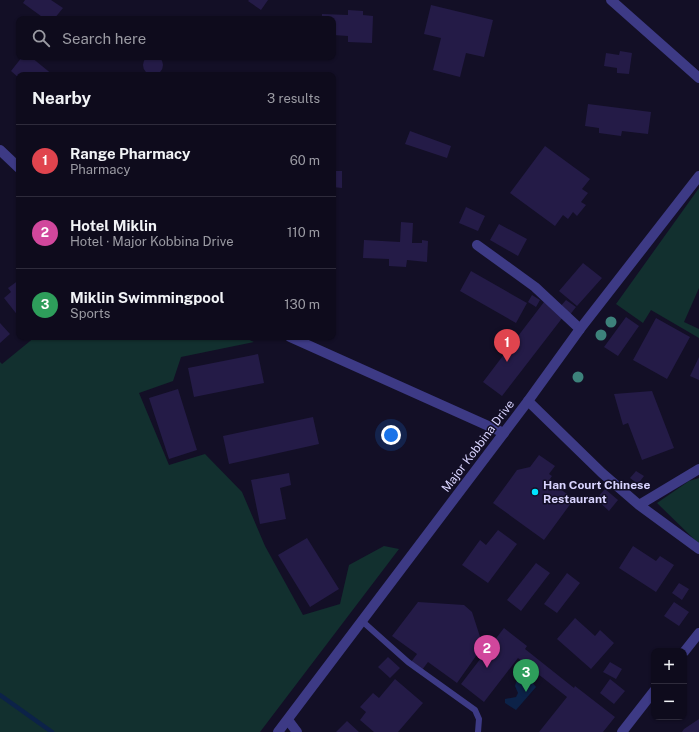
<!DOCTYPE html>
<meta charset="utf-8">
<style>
:root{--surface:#0e0b1c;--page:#171425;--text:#f1f3f6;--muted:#9b9ba3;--line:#2e2b3b;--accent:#db2777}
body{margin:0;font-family:"Public Sans",sans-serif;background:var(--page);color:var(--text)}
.controls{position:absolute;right:12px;bottom:12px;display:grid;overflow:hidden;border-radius:8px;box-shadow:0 1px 3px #0004}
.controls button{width:36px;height:36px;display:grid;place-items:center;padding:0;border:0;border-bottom:1px solid var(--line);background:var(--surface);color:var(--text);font:20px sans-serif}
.you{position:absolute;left:391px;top:435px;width:14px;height:14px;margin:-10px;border:3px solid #fff;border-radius:50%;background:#1a73e8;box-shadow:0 0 0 6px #1a73e833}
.badge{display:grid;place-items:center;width:26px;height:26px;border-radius:50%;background:var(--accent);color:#fff;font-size:13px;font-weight:700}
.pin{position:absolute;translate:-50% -33px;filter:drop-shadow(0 1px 2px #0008)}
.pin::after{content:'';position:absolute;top:21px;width:14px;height:12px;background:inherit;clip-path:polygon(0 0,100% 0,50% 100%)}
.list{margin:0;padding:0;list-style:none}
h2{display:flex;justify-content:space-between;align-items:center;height:52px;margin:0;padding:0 16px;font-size:17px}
h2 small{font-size:13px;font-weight:400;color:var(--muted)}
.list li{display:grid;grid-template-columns:26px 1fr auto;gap:12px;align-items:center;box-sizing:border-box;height:72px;padding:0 16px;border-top:1px solid var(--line)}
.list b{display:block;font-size:15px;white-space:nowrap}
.list p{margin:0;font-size:13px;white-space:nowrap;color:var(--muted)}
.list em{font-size:13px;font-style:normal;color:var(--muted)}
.icon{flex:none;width:22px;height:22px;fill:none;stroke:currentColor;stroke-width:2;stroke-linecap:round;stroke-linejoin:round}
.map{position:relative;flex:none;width:699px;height:732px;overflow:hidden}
.search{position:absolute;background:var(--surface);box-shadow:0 1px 3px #0004;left:16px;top:16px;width:320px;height:44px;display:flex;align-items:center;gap:10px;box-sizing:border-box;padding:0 14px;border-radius:8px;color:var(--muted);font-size:15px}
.panel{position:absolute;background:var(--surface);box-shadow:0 1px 3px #0004;left:16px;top:72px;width:320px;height:268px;border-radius:8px}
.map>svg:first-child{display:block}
</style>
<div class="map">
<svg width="699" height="732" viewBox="0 0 699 732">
<rect width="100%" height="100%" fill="#130f26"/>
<path fill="#12302f" d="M699,188V288L684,322L699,329V338L651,310L643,323L616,304Z
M35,337H243L254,342L181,357L173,381L139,393L169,465L205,454L242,492L265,546L303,615L340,604L349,565L384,546L399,549L260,732H0V362L2,364Z
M699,478V544L657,503L689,481Z"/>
<path fill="#0c2248" d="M524,675L528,677L536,687L516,710L505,703V699L516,697L518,693L515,686L516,682Z"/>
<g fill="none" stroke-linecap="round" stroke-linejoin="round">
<path stroke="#0c2248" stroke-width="4.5" d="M0,695L52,732"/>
</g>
<path fill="#241b47" d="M25,0H51L63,8L54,19H45L23,3Z
M249,0H268L261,10L248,1Z
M431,5L493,20L484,57L466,53L460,77L433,70L441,38L424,34Z
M348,10L363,11V15L373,16L372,43L348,42V36L333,35V19H322V14L348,15Z
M620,51L632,53L629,74L617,73V68L604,66L606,53L619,55Z
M143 65a10 10 0 1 1 20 0a10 10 0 1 1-20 0Z
M22,57H31L53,75H19V78L11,71Z
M588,104L651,112L648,134L622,131L621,136L599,133V128L585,126Z
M410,131L451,146L447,158L405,144Z
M545,146L590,179L582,189L588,193L581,202L586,205L577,216L573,212L568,219L563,215L555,226L510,193Z
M333,171H342V188L333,187Z
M466,207L485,216L478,231L459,223Z
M401,222L413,223L412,243H422V240L428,241L427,262L407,260L406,267L389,266V259L363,258L364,240L400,242Z
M499,224L527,239L518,256L490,240Z
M583,263L602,278L577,306L559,291Z
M471,271L527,303L516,323L460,291Z
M19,280V317L4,298L11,292L8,288Z
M532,295L540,300L536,307L528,302Z
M566,300L576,307L569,316L559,308Z
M544,302L563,317L502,396L483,382Z
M626,317L639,326L618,356L604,347Z
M656,318L690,337L667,379L633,360Z
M0,323L10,334L0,343Z
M258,354L264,383L194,397L188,368Z
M699,357V380L690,376Z
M178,389L197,450L169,459L149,398Z
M652,391L674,448L642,460L628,423L623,425L614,394Z
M313,417L319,444L229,464L223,436Z
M539,455L555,466L549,474L552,476L550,479L557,484L556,486L574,499L544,540L493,503L517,470L530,467Z
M636,471L644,476L638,484L630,478Z
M289,473L291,485L280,488L286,519L260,524L251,480Z
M605,489L618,500L609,511L596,499Z
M498,530L517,544L488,583L462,565L480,540L486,545Z
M307,538L339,589L310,607L278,555Z
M633,546L656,561L660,556L674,565L656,592L619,568Z
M536,563L550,573L521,611L507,600Z
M567,573L580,583L557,613L544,604Z
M679,583L689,589L682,600L672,593Z
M418,602L464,605L472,612L483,646L457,683L428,662L422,670L411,662L417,654L392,636Z
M674,602L689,612L679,626L664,616Z
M575,618L595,636L600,630L614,643L591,669L557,639Z
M504,628L527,646L525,649L574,688L575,686L615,717L603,732H539L567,697L518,658L484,702L461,684Z
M388,657L400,668L390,678L378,667Z
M610,662L622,669L616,679L603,672Z
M395,679L423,703L398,732H374L360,720L366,712L360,707L373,693L379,698Z
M610,679L625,691L614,704L600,693Z
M699,719V732H682L684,729Z
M347,721L359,732H336Z"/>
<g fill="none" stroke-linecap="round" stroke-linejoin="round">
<path stroke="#3d3a85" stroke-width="6" d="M362,621L408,662L475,710L479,719L478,732"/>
<path stroke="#3d3a85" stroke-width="10" d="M611,0L699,78
M0,150L19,168
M477,245L535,287L580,329
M290,337L504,433
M528,401L602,473L639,505L699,549
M639,505L699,469
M684,652L699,633
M288,720L297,732
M622,732L654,691"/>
<path stroke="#3d3a85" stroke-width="10" d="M278,732L528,401L580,329L699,176"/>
</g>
<g fill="#3d827b">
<circle cx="611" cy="322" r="5.5"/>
<circle cx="601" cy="335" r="5.5"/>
<circle cx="578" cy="377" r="5.5"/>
</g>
<circle fill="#00e5ff" stroke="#130f26" stroke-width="1.5" cx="535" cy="492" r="4"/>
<g text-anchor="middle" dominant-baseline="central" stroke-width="3" stroke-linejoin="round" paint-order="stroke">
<g font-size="12" fill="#d9d4ff" stroke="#130f26">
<text transform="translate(478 446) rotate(-53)">Major Kobbina Drive</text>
</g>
<g font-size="12" font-weight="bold" fill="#d9d4ff" stroke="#130f26" text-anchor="start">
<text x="543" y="485">Han Court Chinese<tspan x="543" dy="14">Restaurant</tspan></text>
</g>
</g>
</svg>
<div class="controls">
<button>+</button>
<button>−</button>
</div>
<div class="you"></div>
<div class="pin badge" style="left:507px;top:362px;background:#e0444e">1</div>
<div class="pin badge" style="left:487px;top:668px;background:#d1479c">2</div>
<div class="pin badge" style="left:526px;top:692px;background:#2e9e5b">3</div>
<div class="search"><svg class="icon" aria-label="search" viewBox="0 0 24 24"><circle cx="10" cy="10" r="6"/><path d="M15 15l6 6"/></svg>Search here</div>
<section class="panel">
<h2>Nearby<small>3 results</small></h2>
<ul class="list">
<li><span class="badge" style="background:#e0444e">1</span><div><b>Range Pharmacy</b><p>Pharmacy</p></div><em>60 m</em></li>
<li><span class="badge" style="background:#d1479c">2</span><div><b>Hotel Miklin</b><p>Hotel · Major Kobbina Drive</p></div><em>110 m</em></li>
<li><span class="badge" style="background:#2e9e5b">3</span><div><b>Miklin Swimmingpool</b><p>Sports</p></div><em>130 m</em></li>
</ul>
</section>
</div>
